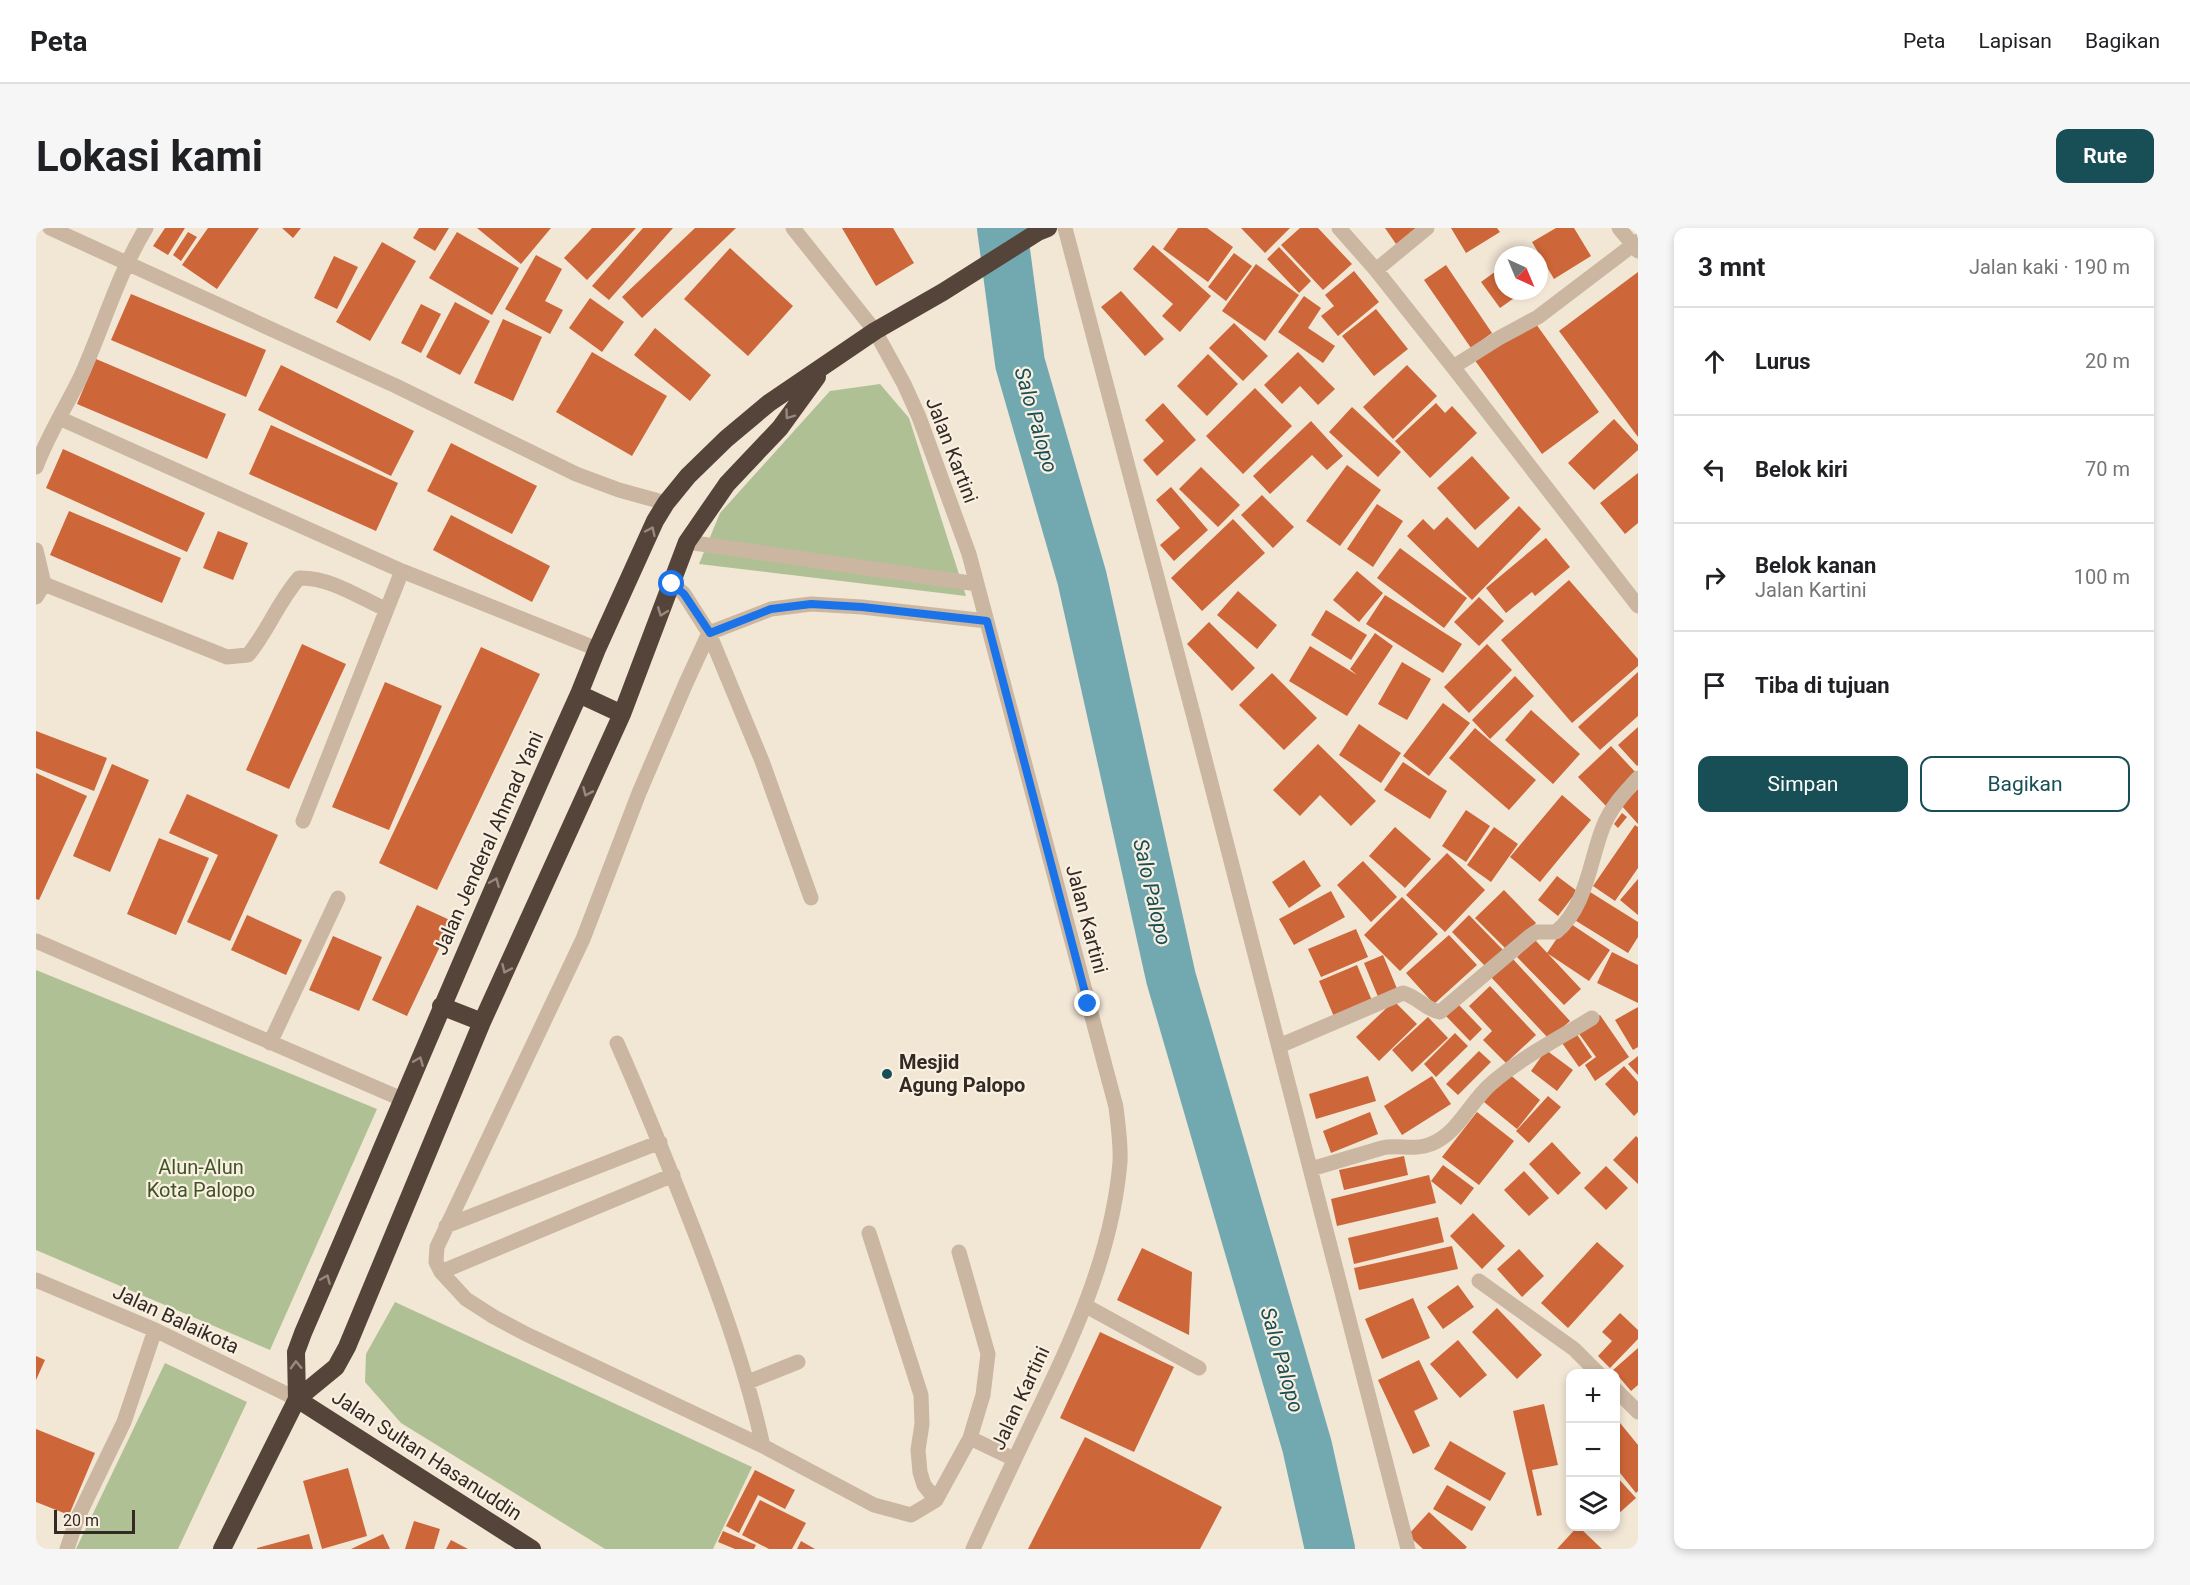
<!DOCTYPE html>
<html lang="id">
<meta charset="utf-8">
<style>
:root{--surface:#fff;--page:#f6f6f6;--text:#202124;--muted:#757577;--line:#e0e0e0;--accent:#184e56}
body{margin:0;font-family:Roboto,sans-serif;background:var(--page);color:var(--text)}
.controls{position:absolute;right:18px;bottom:18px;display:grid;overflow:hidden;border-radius:12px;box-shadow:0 3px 9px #0003}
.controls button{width:54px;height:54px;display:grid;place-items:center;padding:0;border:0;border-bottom:2px solid var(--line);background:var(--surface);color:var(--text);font:30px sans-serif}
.compass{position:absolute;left:1458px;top:18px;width:54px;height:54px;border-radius:50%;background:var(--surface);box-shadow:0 3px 9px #0003;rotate:136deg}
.scale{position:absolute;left:18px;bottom:15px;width:81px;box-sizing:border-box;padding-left:6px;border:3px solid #332a24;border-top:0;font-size:16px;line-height:21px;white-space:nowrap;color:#332a24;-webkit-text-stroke:4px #faf0e1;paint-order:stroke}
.stop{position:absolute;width:18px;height:18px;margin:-14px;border:4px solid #1a73e8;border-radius:50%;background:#fff}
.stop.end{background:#1a73e8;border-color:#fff;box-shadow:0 2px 6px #0008}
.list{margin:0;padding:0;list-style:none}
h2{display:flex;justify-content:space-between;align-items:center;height:78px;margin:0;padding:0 24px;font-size:26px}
h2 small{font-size:20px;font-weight:400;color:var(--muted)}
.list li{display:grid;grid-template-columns:39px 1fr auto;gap:18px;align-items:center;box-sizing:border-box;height:108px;padding:0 24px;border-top:2px solid var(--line)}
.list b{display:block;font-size:22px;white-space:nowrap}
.list p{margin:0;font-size:20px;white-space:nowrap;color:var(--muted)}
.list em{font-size:20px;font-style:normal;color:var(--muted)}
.actions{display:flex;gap:12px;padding:18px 24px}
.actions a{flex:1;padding:14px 0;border:2px solid var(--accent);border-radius:12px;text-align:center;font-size:21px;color:var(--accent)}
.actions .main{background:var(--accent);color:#fff}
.icon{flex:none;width:33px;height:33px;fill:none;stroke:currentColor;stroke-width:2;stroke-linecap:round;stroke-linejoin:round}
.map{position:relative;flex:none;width:1602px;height:1321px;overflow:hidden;border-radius:12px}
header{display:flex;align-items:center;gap:36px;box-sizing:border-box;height:84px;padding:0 30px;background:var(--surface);border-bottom:2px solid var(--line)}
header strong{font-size:28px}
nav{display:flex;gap:33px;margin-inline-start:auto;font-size:21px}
.intro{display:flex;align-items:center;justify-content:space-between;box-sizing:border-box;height:144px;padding:0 36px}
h1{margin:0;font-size:42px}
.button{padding:15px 27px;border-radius:12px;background:var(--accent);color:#fff;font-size:21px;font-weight:700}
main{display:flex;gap:36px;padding:0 36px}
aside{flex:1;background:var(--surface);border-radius:12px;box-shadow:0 3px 9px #0003}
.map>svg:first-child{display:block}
</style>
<header>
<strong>Peta</strong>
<nav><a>Peta</a><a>Lapisan</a><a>Bagikan</a></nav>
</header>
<div class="intro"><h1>Lokasi kami</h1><a class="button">Rute</a></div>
<main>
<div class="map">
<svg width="1602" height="1321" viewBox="0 0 1602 1321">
<rect width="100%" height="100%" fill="#f2e6d5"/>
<path fill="#afc194" d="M844,156L873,190L930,368L663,336L684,285L794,163Z
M0,742L341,881L234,1122L0,1022Z
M359,1074L716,1239L677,1321H569L365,1195L329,1154L330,1126Z
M129,1135L211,1174L142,1321H40Z"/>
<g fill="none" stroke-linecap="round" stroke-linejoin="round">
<path stroke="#72a9b0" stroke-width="50" d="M966,0L984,135L1046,350L1135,750L1271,1218L1294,1321"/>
</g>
<path fill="#cd6638" d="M129,0H149L132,27L117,18Z
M172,0H223L181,61L146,37Z
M246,0H265L257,10Z
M383,0H413L399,23L377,10Z
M441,0H515L485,36Z
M556,0H600L551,52L528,30Z
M607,0H637L573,72L556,58Z
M659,0H700L606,90L586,69Z
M806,0H857L878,35L840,58Z
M1142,0H1171L1197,19L1172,54L1127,21Z
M1205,0H1254L1229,25Z
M1264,0H1282L1316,36L1287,62L1245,17Z
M1349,0H1383L1360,16Z
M1415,0H1461L1464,4L1430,25Z
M1520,0H1538L1555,28L1518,51L1496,14Z
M152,4L161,9L145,33L137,27Z
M421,4L483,40L456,87L393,50Z
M346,14L380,33L334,113L300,94Z
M1117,17L1175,68L1144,104L1126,88L1137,76L1097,41Z
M1243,19L1275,53L1263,65L1231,31Z
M694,20L757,78L712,128L648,71Z
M1198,25L1216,38L1190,73L1172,59Z
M500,27L526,41L509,73L527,82L514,106L469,81Z
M298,28L322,39L301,81L278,70Z
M1220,36L1263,67L1229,113L1186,83Z
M1410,37L1456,105L1435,120L1388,52Z
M1467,38V63H1488L1464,80L1445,54Z
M1318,43L1343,74L1302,108L1285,88L1298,78L1289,67Z
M1602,44V209L1523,103Z
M1085,63L1128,111L1109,128L1065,79Z
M95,66L230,122L210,169L75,112Z
M1268,68L1285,80L1272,100L1299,118L1287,135L1242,104Z
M554,70L588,94L566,124L533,100Z
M419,74L454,93L424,147L390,129Z
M385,76L405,86L385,125L365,115Z
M1340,81L1372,121L1338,148L1306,108Z
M1495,89L1563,184L1506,226L1438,131Z
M467,91L506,109L477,173L438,155Z
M1198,95L1232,128L1207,153L1173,120Z
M619,100L675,147L654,173L598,127Z
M556,124L631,168L596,228L520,184Z
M1262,124L1299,161L1282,177L1264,158L1246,176L1228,157Z
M1172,126L1202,156L1171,188L1141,158Z
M60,131L190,186L171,231L41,176Z
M245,137L378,203L355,248L222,182Z
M1371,137L1401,168L1357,211L1327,179Z
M1219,160L1256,198L1207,246L1170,208Z
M1127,175L1160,212L1121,248L1107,232L1128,213L1109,192Z
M1400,175L1409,185L1416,178L1441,205L1394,250L1359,213Z
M1316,179L1365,224L1342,249L1293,204Z
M1578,191L1602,217V222L1558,262L1532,235Z
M1275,193L1307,228L1291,242L1276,227L1234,266L1217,248Z
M235,197L362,255L340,303L213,246Z
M415,215L501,258L476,306L391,263Z
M27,221L169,285L151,324L10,260Z
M1436,228L1474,270L1439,302L1401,260Z
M1311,237L1345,262L1304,318L1270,293Z
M1165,239L1204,277L1182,299L1143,261Z
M1602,245V295L1589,306L1564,275Z
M1135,259L1172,302L1138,333L1124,317L1144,300L1120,272Z
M1226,267L1258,299L1237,320L1205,287Z
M1341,276L1367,293L1337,339L1311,321Z
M1483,278L1505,301L1436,372L1371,308L1387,291L1398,302L1411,289L1442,320Z
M33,283L145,330L126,375L14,327Z
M415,287L514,338L496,374L397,322Z
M1197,291L1229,325L1166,383L1135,350Z
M182,303L212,315L197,352L167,340Z
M1510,310L1534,339L1499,368L1496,364L1470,385L1450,360Z
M1364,320L1431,370L1408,400L1341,350Z
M1321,343L1347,365L1323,394L1297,372Z
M1533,352L1602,431V438L1536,495L1465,412Z
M1202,363L1241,397L1221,421L1181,387Z
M1349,367L1426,416L1407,445L1330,396Z
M1443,369L1468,393L1443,418L1418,394Z
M1290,382L1331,407L1315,432L1275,407Z
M1173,394L1219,440L1196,463L1151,416Z
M1339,405L1357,418L1311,488L1253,453L1274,418L1321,447L1314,441Z
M266,416L310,436L253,561L210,542Z
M1451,416L1476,442L1433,485L1408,459Z
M445,419L504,446L401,662L343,635Z
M1366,434L1395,451L1371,492L1342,476Z
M1602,444V488L1564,522L1542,499Z
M1236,445L1281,490L1248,522L1203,477Z
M1479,448L1498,468L1454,511L1436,492Z
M349,454L406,478L353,602L296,579Z
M1407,475L1434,495L1393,548L1367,528Z
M1495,482L1544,526L1517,556L1469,512Z
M1323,496L1365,525L1345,555L1303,527Z
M1602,499V537L1601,538L1582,517Z
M1439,500L1500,552L1473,582L1413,530Z
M0,503L71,530L58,563L0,540Z
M1282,516L1340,573L1315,598L1284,567L1264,588L1237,562Z
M1575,518L1602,547L1570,578L1542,549Z
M1367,534L1411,563L1394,591L1348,562Z
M76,536L113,552L74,644L37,628Z
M0,545L51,568L3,672L0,671Z
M1602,561V596L1585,577Z
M151,566L242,607L194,713L151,694L182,627L133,605Z
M1526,567L1555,592L1504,654L1474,629Z
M1430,582L1454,598L1430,634L1406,618Z
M1586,585L1591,589L1582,600L1578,596Z
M1599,597L1602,599V640L1579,673L1557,658Z
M1359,599L1395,631L1369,660L1333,628Z
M1458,599L1482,616L1455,654L1431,637Z
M123,610L173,630L140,707L91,686Z
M1411,625L1449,662L1409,704L1370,667Z
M1268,632L1285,658L1253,680L1236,654Z
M1327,633L1361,669L1335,694L1301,657Z
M1521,648L1541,663L1522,688L1502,672Z
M1602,651V687L1584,672Z
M1468,662L1500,695L1472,723L1439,690Z
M1295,663L1309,689L1258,717L1243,691Z
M1554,664L1602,694V709L1592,725L1537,691Z
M1366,669L1402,706L1364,743L1328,707Z
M381,677L416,693L371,788L336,772Z
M211,687L266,712L250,747L195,722Z
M1433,687L1468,723L1451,740L1416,704Z
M1532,694L1574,722L1553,753L1511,725Z
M1320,701L1332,729L1285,749L1272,721Z
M1413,707L1441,737L1398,776L1370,745Z
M297,708L346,729L323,783L273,762Z
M1499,712L1545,761L1528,777L1481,729Z
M1576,724L1602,737V775L1561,755Z
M1347,727L1362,763L1343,771L1328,735Z
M1475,729L1534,793L1513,811L1454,748Z
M1321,737L1337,775L1299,791L1283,753Z
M1454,758L1500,807L1470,835L1447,812L1456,803L1433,778Z
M1358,773L1381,796L1343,833L1320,809Z
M1421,775L1446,801L1434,813L1409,787Z
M1602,779V819L1597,822L1579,792Z
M1564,787L1593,829L1559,853L1549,837L1560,829L1541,803Z
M1392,789L1412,810L1376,844L1356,822Z
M1419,805L1432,818L1400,849L1388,836Z
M1540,805L1556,829L1543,839L1526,815Z
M1510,822L1537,842L1521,863L1495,843Z
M1443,823L1455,834L1422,867L1410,856Z
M1602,828V847L1592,836Z
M1588,838L1602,854V884L1598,888L1569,856Z
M1472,845L1504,872L1481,901L1448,874Z
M1332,848L1340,873L1280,891L1273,866Z
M1396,848L1415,876L1366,907L1348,878Z
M1512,868L1525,879L1493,915L1480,903Z
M1334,884L1342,906L1295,925L1287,903Z
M1441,884L1478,913L1443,957L1406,929Z
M1600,908L1602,910V956L1577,932Z
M1516,914L1545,945L1522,967L1493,936Z
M1368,928L1372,947L1308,962L1303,942Z
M1407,937L1438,960L1425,977L1395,953Z
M1570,938L1592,960L1570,982L1548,960Z
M1488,943L1513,970L1493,988L1468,962Z
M1393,947L1400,975L1301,998L1295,971Z
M1437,985L1469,1018L1446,1041L1414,1008Z
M1402,989L1408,1014L1318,1036L1312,1010Z
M1561,1014L1588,1038L1532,1100L1505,1075Z
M1416,1018L1422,1041L1323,1062L1318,1040Z
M1106,1020L1156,1044L1153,1107L1081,1072Z
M1483,1021L1508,1048L1486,1069L1461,1041Z
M1422,1057L1438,1079L1407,1101L1391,1079Z
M1377,1070L1394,1110L1346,1131L1329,1091Z
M1461,1080L1506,1127L1481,1151L1436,1104Z
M1584,1085L1602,1102V1111L1574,1140L1562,1128L1576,1113L1566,1104Z
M1064,1104L1138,1139L1098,1224L1024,1190Z
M1422,1112L1451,1147L1424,1170L1394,1136Z
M1602,1120V1157L1595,1163L1577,1142Z
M0,1128L9,1132L0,1152Z
M1383,1132L1402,1171L1378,1183L1394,1218L1377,1226L1342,1152Z
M1508,1176L1522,1237L1496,1242L1506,1287L1501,1288L1477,1183Z
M1580,1190L1602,1217V1263L1600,1265L1580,1240Z
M0,1201L59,1225L33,1287L0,1274Z
M1049,1209L1186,1279L1164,1321H992Z
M1414,1213L1470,1245L1454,1273L1398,1241Z
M312,1240L331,1308L286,1321L267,1253Z
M719,1242L759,1262L749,1281L722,1267L703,1305L690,1298Z
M1580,1248L1600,1270L1580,1288Z
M1411,1257L1450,1279L1436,1303L1397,1281Z
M724,1272L770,1295L756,1321H733L706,1307Z
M1393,1284L1431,1319L1429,1321H1387L1372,1307Z
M378,1293L404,1301L398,1321H369Z
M1542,1298L1566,1321H1521Z
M687,1303L720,1317L718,1321H699L682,1314Z
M273,1306L277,1321H221V1320Z
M347,1306L354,1321H315Z
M415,1312L432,1321H410Z
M765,1313L779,1321H761Z"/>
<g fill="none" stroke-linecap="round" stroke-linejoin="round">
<path stroke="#cab6a1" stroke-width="15" d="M14,0L360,158L540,246L583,262L630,275
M757,0L839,103L868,156L883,189L933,326L1080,879C1082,897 1085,916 1084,934C1076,1030 1034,1116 993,1201C974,1241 955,1281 937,1321
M1029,0L1159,493L1372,1321
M1303,0L1340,42L1417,139L1602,378
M1583,0L1602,23
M1340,42L1391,0
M1417,139L1463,110L1502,89L1602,13
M23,190L366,343L561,421
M0,239C12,207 30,179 45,148C67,99 82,46 110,0
M651,314L941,356
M0,322L8,356
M637,356L648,366L673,405L735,381L775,376L826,379L951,393
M0,369L8,356L191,429L212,427C232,403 242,374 263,350C293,349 323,369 349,381
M267,593L366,343
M775,670L726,533L673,405L650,455L603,565L547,711L401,1019L400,1034L405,1044L430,1071L458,1089L490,1106L727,1218L838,1277L875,1287L900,1272L934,1210L947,1167L952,1126L923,1024
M0,713L368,872
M234,815L302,670
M581,815C609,878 634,941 659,1005C686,1075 711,1145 727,1218
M1243,818L1367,765C1382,769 1390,782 1404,784L1494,708L1500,704H1520C1551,678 1553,635 1567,599C1575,579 1588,565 1602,550
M1275,941L1346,920C1362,916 1379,923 1395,916C1423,905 1434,873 1456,855C1486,829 1522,811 1556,790
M410,998L624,914
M833,1005L885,1167L886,1196L882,1222L884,1244L888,1257L900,1272
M405,1044L637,947
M0,1052L119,1102L261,1171
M1443,1053L1538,1121L1563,1146
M1050,1078L1163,1140
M712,1154L762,1134
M1580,1162L1602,1184
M934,1210L978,1231
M31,1321L41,1291L88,1194L119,1102"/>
<path stroke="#55443a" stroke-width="18" d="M543,466L586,486
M405,778L446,794
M261,1171L260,1124L267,1105C359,892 447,678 543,466L561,421L619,293L630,275L652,248L690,211L733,175L839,103L907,64L1002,4L1012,0
M261,1171L496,1321
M186,1321L261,1171L300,1139L311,1119L446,794L586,486L651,314L691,256L744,200L781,149"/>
</g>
<defs><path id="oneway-chevron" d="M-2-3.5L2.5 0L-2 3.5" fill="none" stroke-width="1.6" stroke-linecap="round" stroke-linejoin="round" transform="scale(1.5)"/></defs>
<g stroke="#97897d">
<use href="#oneway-chevron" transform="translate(753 187) rotate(126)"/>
<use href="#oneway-chevron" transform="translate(615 303) rotate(-65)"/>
<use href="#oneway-chevron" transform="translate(626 384) rotate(111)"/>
<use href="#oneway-chevron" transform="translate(551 564) rotate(114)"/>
<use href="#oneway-chevron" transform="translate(459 654) rotate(-67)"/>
<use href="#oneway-chevron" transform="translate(470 741) rotate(114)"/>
<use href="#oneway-chevron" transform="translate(383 833) rotate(-68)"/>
<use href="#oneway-chevron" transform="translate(290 1051) rotate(-67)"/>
<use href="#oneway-chevron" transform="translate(260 1137) rotate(-92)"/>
</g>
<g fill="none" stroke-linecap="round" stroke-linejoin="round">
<path stroke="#1a73e8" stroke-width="8" d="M636,356L648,366L674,405L735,381L775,376L826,379L951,393L1052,776"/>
</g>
<circle fill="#184e56" stroke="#faf0e1" stroke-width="2" cx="851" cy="846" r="6"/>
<g text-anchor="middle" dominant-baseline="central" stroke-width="4.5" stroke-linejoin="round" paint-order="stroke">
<g font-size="20" fill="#332a24" stroke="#faf0e1">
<text transform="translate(916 222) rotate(69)">Jalan Kartini</text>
<text transform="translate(452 615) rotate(-66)">Jalan Jenderal Ahmad Yani</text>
<text transform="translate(1051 691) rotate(75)">Jalan Kartini</text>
<text transform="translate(140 1091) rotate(25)">Jalan Balaikota</text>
<text transform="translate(984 1170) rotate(-65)">Jalan Kartini</text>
<text transform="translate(391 1227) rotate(33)">Jalan Sultan Hasanuddin</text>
</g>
<g font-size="20" font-weight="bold" fill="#332a24" stroke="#faf0e1" text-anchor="start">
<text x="863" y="834">Mesjid<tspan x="863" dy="23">Agung Palopo</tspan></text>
</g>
<g font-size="20" fill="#3f5327" stroke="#faf0e1">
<text x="165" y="939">Alun-Alun<tspan x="165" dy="23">Kota Palopo</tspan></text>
</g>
<g font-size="21" font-style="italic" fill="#184e56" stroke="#faf0e1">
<text transform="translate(1000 192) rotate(74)">Salo Palopo</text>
<text transform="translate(1116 664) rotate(77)">Salo Palopo</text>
<text transform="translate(1246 1132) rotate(74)">Salo Palopo</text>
</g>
</g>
</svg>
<div class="controls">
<button>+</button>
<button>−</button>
<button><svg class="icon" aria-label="layers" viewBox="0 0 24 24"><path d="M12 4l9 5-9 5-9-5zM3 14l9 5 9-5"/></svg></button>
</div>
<svg class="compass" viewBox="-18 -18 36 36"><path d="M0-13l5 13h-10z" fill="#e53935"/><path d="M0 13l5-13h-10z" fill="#757577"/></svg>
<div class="scale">20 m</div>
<div class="stop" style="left:636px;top:356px"></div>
<div class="stop end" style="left:1052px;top:776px"></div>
</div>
<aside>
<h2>3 mnt<small>Jalan kaki · 190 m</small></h2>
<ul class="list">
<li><svg class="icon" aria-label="ahead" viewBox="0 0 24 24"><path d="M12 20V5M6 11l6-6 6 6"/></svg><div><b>Lurus</b></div><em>20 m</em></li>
<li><svg class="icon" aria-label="left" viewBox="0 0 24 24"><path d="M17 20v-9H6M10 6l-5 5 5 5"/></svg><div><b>Belok kiri</b></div><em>70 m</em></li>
<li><svg class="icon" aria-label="right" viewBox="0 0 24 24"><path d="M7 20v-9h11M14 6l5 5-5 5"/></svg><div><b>Belok kanan</b><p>Jalan Kartini</p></div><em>100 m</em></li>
<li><svg class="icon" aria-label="arrive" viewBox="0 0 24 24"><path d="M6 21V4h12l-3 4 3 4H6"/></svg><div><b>Tiba di tujuan</b></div></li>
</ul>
<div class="actions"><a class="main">Simpan</a><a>Bagikan</a></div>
</aside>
</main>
